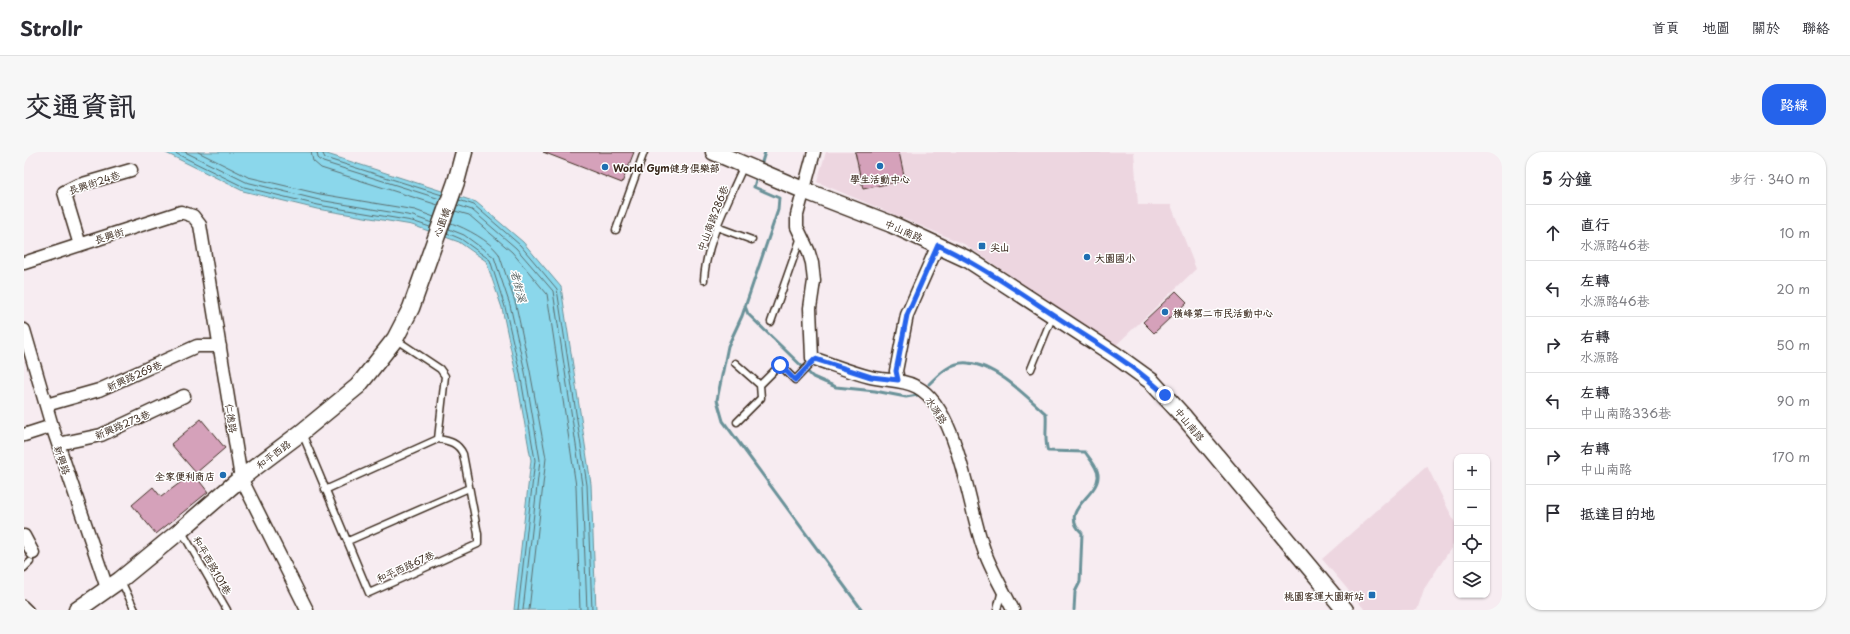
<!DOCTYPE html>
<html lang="zh-TW">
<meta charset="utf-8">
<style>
:root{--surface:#fff;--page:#f7f7f7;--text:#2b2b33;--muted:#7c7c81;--line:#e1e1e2;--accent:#2563eb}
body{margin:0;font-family:"Playpen Sans","LXGW WenKai TC",sans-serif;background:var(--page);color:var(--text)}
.controls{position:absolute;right:12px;bottom:12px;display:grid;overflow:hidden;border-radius:8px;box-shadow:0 1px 3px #0004}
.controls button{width:36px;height:36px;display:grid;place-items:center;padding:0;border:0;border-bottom:1px solid var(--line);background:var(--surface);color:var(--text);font:20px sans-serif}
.stop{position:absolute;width:12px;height:12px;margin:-9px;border:3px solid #2563eb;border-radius:50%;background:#fff}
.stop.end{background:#2563eb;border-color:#fff;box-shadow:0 1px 4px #0008}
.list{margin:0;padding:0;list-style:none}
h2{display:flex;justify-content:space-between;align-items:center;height:52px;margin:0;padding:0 16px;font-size:17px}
h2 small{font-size:13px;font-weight:400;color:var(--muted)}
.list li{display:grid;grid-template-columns:26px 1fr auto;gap:12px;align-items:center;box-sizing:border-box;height:56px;padding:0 16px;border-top:1px solid var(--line)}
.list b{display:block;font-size:15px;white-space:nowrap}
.list p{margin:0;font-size:13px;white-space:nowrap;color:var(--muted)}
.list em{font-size:13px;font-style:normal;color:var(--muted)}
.icon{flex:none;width:22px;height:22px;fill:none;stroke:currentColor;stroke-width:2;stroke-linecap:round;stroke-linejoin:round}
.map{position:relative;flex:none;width:1478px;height:458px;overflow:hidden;border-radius:16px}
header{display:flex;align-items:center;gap:24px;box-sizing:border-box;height:56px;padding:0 20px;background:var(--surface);border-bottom:1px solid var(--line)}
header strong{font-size:19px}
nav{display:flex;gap:22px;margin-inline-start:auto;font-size:14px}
.intro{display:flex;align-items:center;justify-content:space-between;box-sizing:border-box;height:96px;padding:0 24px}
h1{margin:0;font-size:28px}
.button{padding:10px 18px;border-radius:16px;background:var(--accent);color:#fff;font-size:14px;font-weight:700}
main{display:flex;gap:24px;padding:0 24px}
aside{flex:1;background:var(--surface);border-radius:16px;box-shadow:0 1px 3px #0004}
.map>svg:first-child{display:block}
</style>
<header>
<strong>Strollr</strong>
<nav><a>首頁</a><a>地圖</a><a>關於</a><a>聯絡</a></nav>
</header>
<div class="intro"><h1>交通資訊</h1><a class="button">路線</a></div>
<main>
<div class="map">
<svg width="1478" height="458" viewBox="0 0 1478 458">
<rect width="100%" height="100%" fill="#f7ecf1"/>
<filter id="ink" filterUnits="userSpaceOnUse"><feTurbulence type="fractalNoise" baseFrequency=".025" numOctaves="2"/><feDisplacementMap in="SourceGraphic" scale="8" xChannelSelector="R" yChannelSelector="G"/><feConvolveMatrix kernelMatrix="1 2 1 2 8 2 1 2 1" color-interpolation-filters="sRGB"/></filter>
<g filter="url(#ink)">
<path fill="#edd6e0" d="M802,0H1110L1114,53H1147L1172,117L1091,194L940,92L793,30Z
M1403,314L1433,375V387L1400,437L1393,458H1341L1298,407Z"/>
<path fill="#8bd7eb" stroke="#6b9299" d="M140,0H283L303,2L452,50L499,90L537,135L567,332L572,458H490L507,308L492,222L478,156L462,109L435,90L388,73L293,57L219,39Z"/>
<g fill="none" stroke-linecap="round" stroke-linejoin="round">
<path stroke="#5b6f70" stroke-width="1" d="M149,0L220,35L294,53L388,69L406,75
M161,0L222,30L295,48L389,64L408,71
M174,0L224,25L296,42L391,58L410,65
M287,0L289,9L297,16L414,53
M293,0L294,6L299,10L416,47
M298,0L301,6L418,43
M435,48L450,53L496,93L533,137L563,333L568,458
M433,53L448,58L492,96L529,139L558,333L563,458
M431,59L445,63L488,100L523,142L552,334L556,458
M427,71C442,76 466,89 475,102L492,153L506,219L522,306L505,458
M425,77L440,83L470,105L486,153L501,220L516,308L499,458
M423,81L437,87L466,108L481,155L496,221L511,308L494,458"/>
<path stroke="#6b9299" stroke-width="3" d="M738,10L741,0
M732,28L730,35L755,46L754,58L718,164L704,194L693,248L699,269L838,458
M721,154L724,162L789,225L812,235L851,239L882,245L894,243
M905,232C915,222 928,209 944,211C972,213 1002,244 1022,262C1023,274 1020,290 1024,299L1061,300C1066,307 1075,317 1074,325C1073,345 1034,358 1058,381L1056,430L1051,440L1050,458"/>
</g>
<path fill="#d5a1ba" stroke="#3b2a1e" d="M519,0H610L598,31Z
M831,0H875L881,28L839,37Z
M1152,139L1163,150L1130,181L1119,170Z
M177,267L201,296L172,321L147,292Z
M169,321L184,340L132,382L108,353L129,335L137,345Z"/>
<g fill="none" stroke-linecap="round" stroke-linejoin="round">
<g stroke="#3b2a1e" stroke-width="9">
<path id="lane" d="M693,75L728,88
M592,78L620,0
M680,128C682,89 705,48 720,13
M747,170L777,85
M371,187L416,217L421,224L414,287
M711,211L736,233
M1007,217L1029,163
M713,270L737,246L736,233L756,213L771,228L791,207
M278,281L345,441L454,392V382L439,302C434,291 426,289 414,287
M301,338L414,287
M157,378L203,458
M324,389L445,336
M0,416L6,410
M97,429L111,458
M0,452L6,458
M973,458L978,438"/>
</g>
<g stroke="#3b2a1e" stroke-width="15">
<path id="street" d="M790,0L773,63V75L784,98L788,111L790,129L786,156L788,206C807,212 826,220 846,225C862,229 878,227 893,235C934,257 944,353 959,395C966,417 979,437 989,458
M56,93L40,40L52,34L107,18
M0,111L157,60L169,64L176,73L217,326L283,458
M0,178L28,274L83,436
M874,228L872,219L883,163L914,93
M22,253L75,238L173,194H196
M0,283L28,274
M34,292L77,283L160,244
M0,384L9,401"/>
</g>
<g stroke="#3b2a1e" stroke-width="19">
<path id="secondary" d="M690,0L779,38L867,72L945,108L1091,203L1127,229L1160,265L1321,458
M53,458L96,428L157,378L217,326L278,280L334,234L371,187L387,156L432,30L440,0"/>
</g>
<use href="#lane" stroke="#fff" stroke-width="6"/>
<use href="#street" stroke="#fff" stroke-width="12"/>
<use href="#secondary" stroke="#fff" stroke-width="16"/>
</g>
</g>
<g fill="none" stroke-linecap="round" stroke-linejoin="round" filter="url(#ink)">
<path stroke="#2563eb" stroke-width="5" d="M756,213L771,228L791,207L847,225L874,228L872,219L883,163L914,93C960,115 1002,145 1045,173C1078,195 1113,215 1141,243"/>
</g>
<g fill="#1f6fb2" stroke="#fff" stroke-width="1.5">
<circle cx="856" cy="14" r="4"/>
<circle cx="581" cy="15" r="4"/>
<rect x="954" y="90" width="8" height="8" rx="2"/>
<circle cx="1063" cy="105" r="4"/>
<circle cx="1141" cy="160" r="4"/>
<circle cx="199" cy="323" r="4"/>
<rect x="1344" y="439" width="8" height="8" rx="2"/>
</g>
<g text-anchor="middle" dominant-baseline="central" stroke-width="3" stroke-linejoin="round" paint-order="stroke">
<g font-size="10" font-weight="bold" fill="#3b2a1e" stroke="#fff" text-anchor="start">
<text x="589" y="15">World Gym健身俱樂部</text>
<text x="856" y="26" text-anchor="middle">學生活動中心</text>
<text x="966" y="94">尖山</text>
<text x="1071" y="105">大園國小</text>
<text x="1149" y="160">橫峰第二市民活動中心</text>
<text x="191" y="323" text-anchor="end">全家便利商店</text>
<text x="1340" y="443" text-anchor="end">桃園客運大園新站</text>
</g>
<g font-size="10" fill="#3b2a1e" stroke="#fff">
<text transform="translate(70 30) rotate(-18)">長興街24巷</text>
<text transform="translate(688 66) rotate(-69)">中山南路286巷</text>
<text transform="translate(417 70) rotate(-70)">心園橋</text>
<text transform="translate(880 78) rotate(23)">中山南路</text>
<text transform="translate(85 83) rotate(-18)">長興街</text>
<text transform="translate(110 223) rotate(-24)">新興路269巷</text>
<text transform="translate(913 258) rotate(56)">水源路</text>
<text transform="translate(208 266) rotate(81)">仁德路</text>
<text transform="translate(98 272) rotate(-23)">新興路273巷</text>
<text transform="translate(1166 272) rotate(50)">中山南路</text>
<text transform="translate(249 302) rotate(-37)">和平西路</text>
<text transform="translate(39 308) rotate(71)">新興路</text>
<text transform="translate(189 413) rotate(60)">和平西路101巷</text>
<text transform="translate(381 414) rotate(-24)">和平西路67巷</text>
</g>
<g font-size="11" font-style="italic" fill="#535e5c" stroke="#fff">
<text transform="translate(495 134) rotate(76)">老街溪</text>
</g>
</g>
</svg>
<div class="controls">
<button>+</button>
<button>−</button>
<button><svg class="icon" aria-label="locate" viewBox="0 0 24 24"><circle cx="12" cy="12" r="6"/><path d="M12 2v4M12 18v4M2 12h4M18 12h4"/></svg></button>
<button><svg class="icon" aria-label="layers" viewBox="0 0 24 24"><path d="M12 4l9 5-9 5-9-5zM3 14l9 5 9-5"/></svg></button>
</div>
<div class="stop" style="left:756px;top:213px"></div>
<div class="stop end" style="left:1141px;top:243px"></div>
</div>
<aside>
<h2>5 分鐘<small>步行 · 340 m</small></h2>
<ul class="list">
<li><svg class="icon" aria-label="ahead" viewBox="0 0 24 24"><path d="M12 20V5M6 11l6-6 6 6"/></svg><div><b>直行</b><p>水源路46巷</p></div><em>10 m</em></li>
<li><svg class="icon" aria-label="left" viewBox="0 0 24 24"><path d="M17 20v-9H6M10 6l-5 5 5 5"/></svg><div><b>左轉</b><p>水源路46巷</p></div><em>20 m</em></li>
<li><svg class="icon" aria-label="right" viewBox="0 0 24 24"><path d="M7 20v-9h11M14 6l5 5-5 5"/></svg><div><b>右轉</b><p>水源路</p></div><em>50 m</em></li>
<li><svg class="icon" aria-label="left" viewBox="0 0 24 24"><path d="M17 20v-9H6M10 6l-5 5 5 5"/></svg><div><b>左轉</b><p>中山南路336巷</p></div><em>90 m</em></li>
<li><svg class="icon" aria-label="right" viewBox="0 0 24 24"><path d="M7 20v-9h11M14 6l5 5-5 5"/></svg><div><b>右轉</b><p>中山南路</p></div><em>170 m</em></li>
<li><svg class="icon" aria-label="arrive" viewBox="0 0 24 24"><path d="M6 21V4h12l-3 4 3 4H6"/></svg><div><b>抵達目的地</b></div></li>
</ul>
</aside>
</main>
